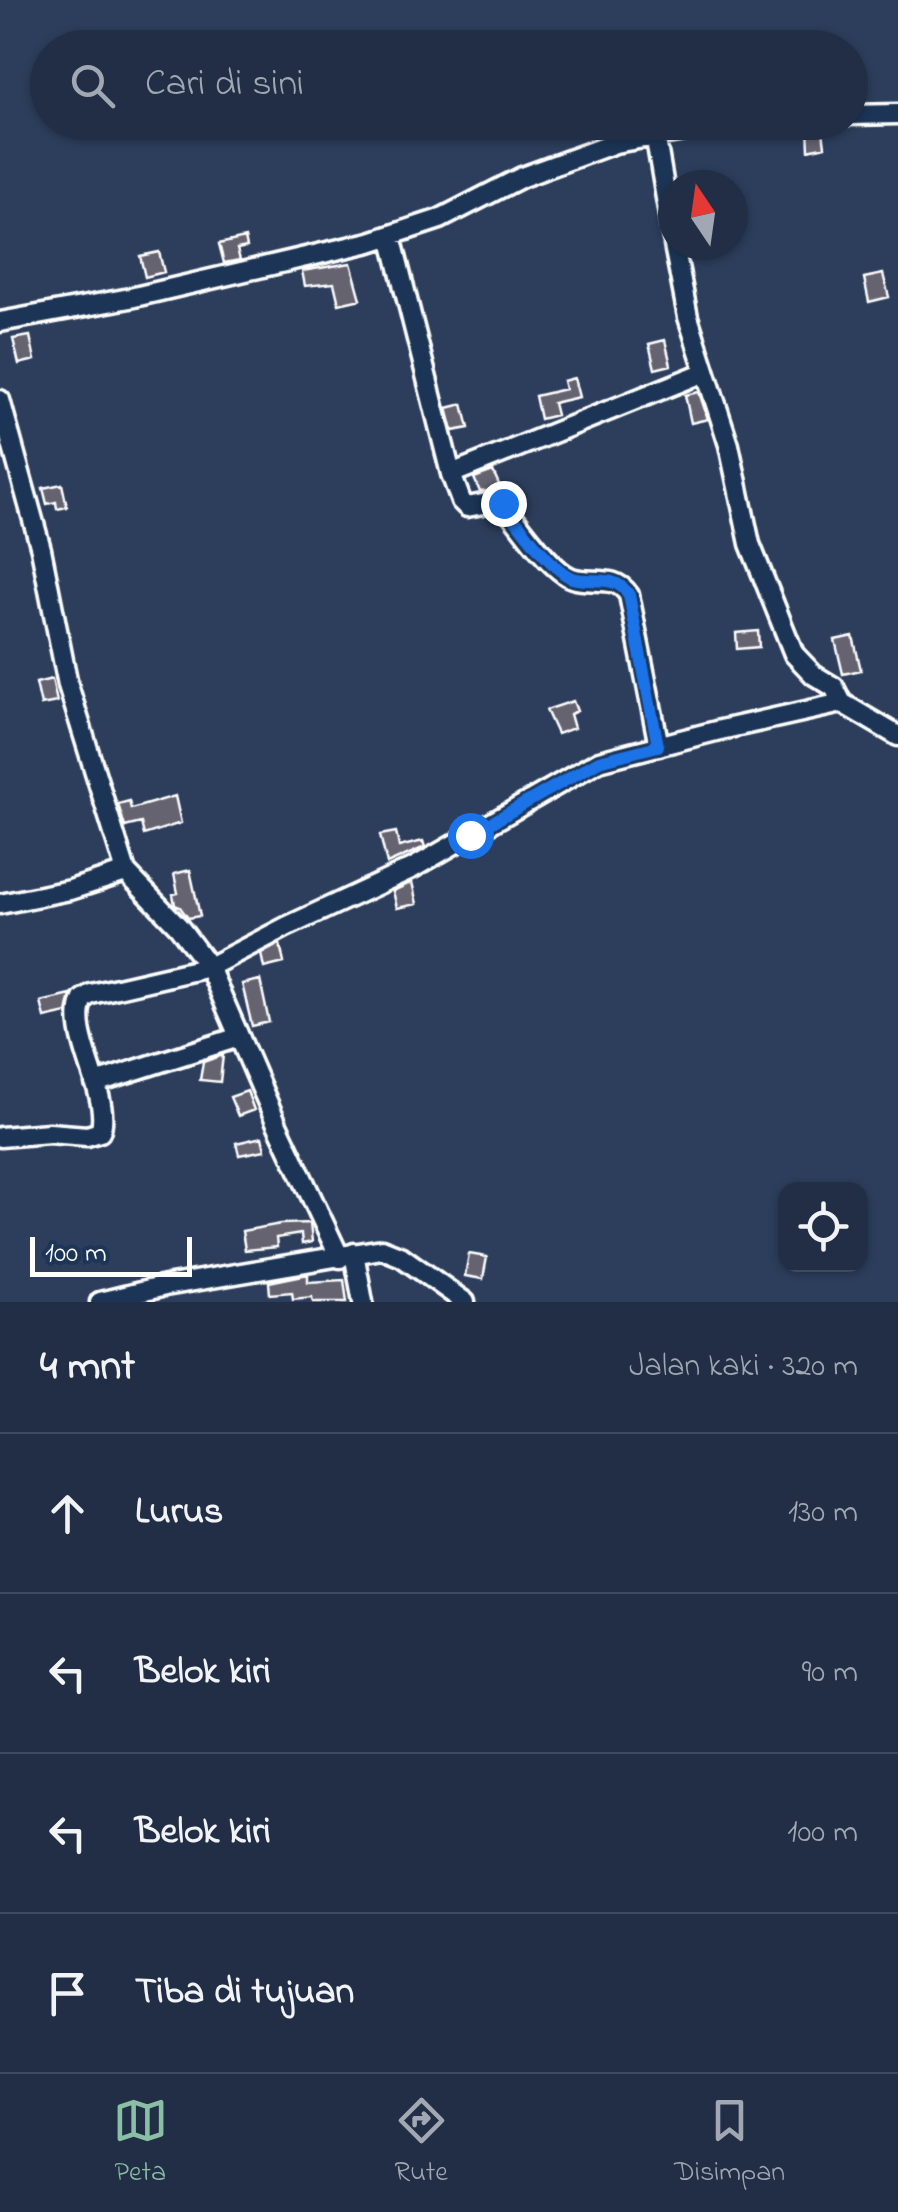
<!DOCTYPE html>
<html lang="id">
<meta charset="utf-8">
<style>
:root{--surface:#212e45;--page:#2d3a50;--text:#f1f3f6;--muted:#a2a8b3;--line:#3e4a5e;--accent:#8abfa5}
body{margin:0;font-family:"Indie Flower",sans-serif;background:var(--page);color:var(--text)}
.controls{position:absolute;right:30px;bottom:30px;display:grid;overflow:hidden;border-radius:20px;box-shadow:0 2px 8px #0004}
.controls button{width:90px;height:90px;display:grid;place-items:center;padding:0;border:0;border-bottom:2px solid var(--line);background:var(--surface);color:var(--text);font:50px sans-serif}
.compass{position:absolute;left:658px;top:170px;width:90px;height:90px;border-radius:50%;background:var(--surface);box-shadow:0 2px 8px #0004;rotate:347deg}
.scale{position:absolute;left:30px;bottom:25px;width:162px;box-sizing:border-box;padding-left:10px;border:5px solid #fff;border-top:0;font-size:28px;line-height:35px;white-space:nowrap;color:#fff;-webkit-text-stroke:8px #1d3557;paint-order:stroke}
.stop{position:absolute;width:30px;height:30px;margin:-22px;border:8px solid #1a73e8;border-radius:50%;background:#fff}
.stop.end{background:#1a73e8;border-color:#fff;box-shadow:0 2px 10px #0008}
.list{margin:0;padding:0;list-style:none}
h2{display:flex;justify-content:space-between;align-items:center;height:130px;margin:0;padding:0 40px;font-size:42px}
h2 small{font-size:32px;font-weight:400;color:var(--muted)}
.list li{display:grid;grid-template-columns:65px 1fr auto;gap:30px;align-items:center;box-sizing:border-box;height:160px;padding:0 40px;border-top:2px solid var(--line)}
.list b{display:block;font-size:38px;white-space:nowrap}
.list em{font-size:32px;font-style:normal;color:var(--muted)}
.icon{flex:none;width:55px;height:55px;fill:none;stroke:currentColor;stroke-width:2;stroke-linecap:round;stroke-linejoin:round}
.map{position:relative;flex:none;width:898px;height:1302px;overflow:hidden}
.search{position:absolute;background:var(--surface);box-shadow:0 2px 8px #0004;left:30px;right:30px;top:30px;height:110px;display:flex;align-items:center;gap:25px;box-sizing:border-box;padding:0 35px;border-radius:55px;color:var(--muted);font-size:38px}
.sheet{height:770px;background:var(--surface)}
nav{display:flex;justify-content:space-around;align-items:center;box-sizing:border-box;height:140px;border-top:2px solid var(--line);background:var(--surface);font-size:28px;color:var(--muted)}
nav a{display:grid;justify-items:center;gap:5px}
nav .on{color:var(--accent)}
.map>svg:first-child{display:block}
</style>
<div class="map">
<svg width="898" height="1302" viewBox="0 0 898 1302">
<rect width="100%" height="100%" fill="#2c3e5c"/>
<filter id="ink" filterUnits="userSpaceOnUse"><feTurbulence type="fractalNoise" baseFrequency=".01" numOctaves="2"/><feDisplacementMap in="SourceGraphic" scale="20" xChannelSelector="R" yChannelSelector="G"/><feConvolveMatrix kernelMatrix="1 2 1 2 8 2 1 2 1" color-interpolation-filters="sRGB"/></filter>
<g filter="url(#ink)">
<path fill="#666471" stroke="#fff" stroke-width="2.5" d="M822,124L825,146L809,150L808,127Z
M245,238L247,247L237,249L240,260L224,263L219,244Z
M159,252L164,272L145,277L140,256Z
M351,263L361,299L339,304L334,283L305,286L302,271Z
M883,274L889,297L869,302L864,278Z
M30,336L35,360L19,364L13,339Z
M665,340L671,365L655,369L649,344Z
M574,378L579,397L553,403L556,415L540,419L535,396L565,389L563,381Z
M699,392L708,419L691,423L685,395Z
M463,404L469,428L453,431L447,408Z
M493,471L501,489L480,492L474,478Z
M62,484L67,507L57,509L56,502L47,504L43,488Z
M758,631L759,647L737,649L736,633Z
M853,636L861,670L843,674L835,640Z
M52,679L57,702L41,705L36,683Z
M573,701L577,711L570,714L574,728L557,734L546,710Z
M175,796L181,823L144,835L141,823L125,827L118,804L129,801L131,809Z
M396,832L399,847L423,841L425,847L387,864L380,835Z
M190,870L200,916L188,918L180,907L175,905L173,894L178,893L174,874Z
M412,882L417,904L397,908L393,891Z
M280,944L284,963L264,968L261,954Z
M260,980L269,1022L252,1026L242,984Z
M71,995L67,1013L45,1018L41,1002Z
M223,1055L220,1082L200,1080L203,1062Z
M247,1091L254,1110L238,1116L230,1097Z
M262,1137L265,1150L239,1155L236,1143Z
M281,1224L310,1223L312,1242L302,1244L301,1234L276,1238L277,1247L245,1250L242,1231Z
M469,1254L487,1257L483,1279L465,1276Z
M308,1274V1282L344,1280L347,1302H313L312,1297L293,1299L292,1292L270,1294L269,1282Z"/>
<g fill="none" stroke-linecap="round" stroke-linejoin="round">
<g stroke="#fff" stroke-width="25">
<path id="minor" d="M850,115L898,114
M655,134L673,239
M391,236L451,474L461,501L467,507L499,501L503,503C517,521 551,571 572,578C593,585 615,573 629,595L659,746
M674,245L688,317L729,445L750,544L794,654L814,675L834,687L842,703
M0,322L130,298L370,242L440,219L522,177L615,143L737,122
M0,400L41,549L68,685L126,872L179,927L209,967L277,1124L340,1258
M451,474L705,372
M0,904L70,890L126,872
M95,1083L239,1037
M0,1137L49,1133L87,1136L100,1132C113,1097 66,1033 83,999L91,994L209,967L286,927L413,868L599,761L716,731L842,703L898,736
M354,1253L363,1302
M100,1302L165,1286L382,1249L402,1257L465,1302"/>
</g>
<use href="#minor" stroke="#1d3557" stroke-width="18"/>
</g>
</g>
<g fill="none" stroke-linecap="round" stroke-linejoin="round" filter="url(#ink)">
<path stroke="#1a73e8" stroke-width="12" d="M470,835L599,761L658,746L629,595C615,573 593,584 572,578C552,571 517,521 503,503"/>
</g>
</svg>
<div class="controls">
<button><svg class="icon" aria-label="locate" viewBox="0 0 24 24"><circle cx="12" cy="12" r="6"/><path d="M12 2v4M12 18v4M2 12h4M18 12h4"/></svg></button>
</div>
<svg class="compass" viewBox="-18 -18 36 36"><path d="M0-13l5 13h-10z" fill="#e53935"/><path d="M0 13l5-13h-10z" fill="#a2a8b3"/></svg>
<div class="scale">100 m</div>
<div class="stop" style="left:470px;top:835px"></div>
<div class="stop end" style="left:503px;top:503px"></div>
<div class="search"><svg class="icon" aria-label="search" viewBox="0 0 24 24"><circle cx="10" cy="10" r="6"/><path d="M15 15l6 6"/></svg>Cari di sini</div>
</div>
<section class="sheet">
<h2>4 mnt<small>Jalan kaki · 320 m</small></h2>
<ul class="list">
<li><svg class="icon" aria-label="ahead" viewBox="0 0 24 24"><path d="M12 20V5M6 11l6-6 6 6"/></svg><div><b>Lurus</b></div><em>130 m</em></li>
<li><svg class="icon" aria-label="left" viewBox="0 0 24 24"><path d="M17 20v-9H6M10 6l-5 5 5 5"/></svg><div><b>Belok kiri</b></div><em>90 m</em></li>
<li><svg class="icon" aria-label="left" viewBox="0 0 24 24"><path d="M17 20v-9H6M10 6l-5 5 5 5"/></svg><div><b>Belok kiri</b></div><em>100 m</em></li>
<li><svg class="icon" aria-label="arrive" viewBox="0 0 24 24"><path d="M6 21V4h12l-3 4 3 4H6"/></svg><div><b>Tiba di tujuan</b></div></li>
</ul>
</section>
<nav>
<a class="on"><svg class="icon" aria-label="map" viewBox="0 0 24 24"><path d="M3 6l6-2 6 2 6-2v14l-6 2-6-2-6 2zM9 4v14M15 6v14"/></svg>Peta</a>
<a><svg class="icon" aria-label="directions" viewBox="0 0 24 24"><path d="M12 3l9 9-9 9-9-9zM9 14v-3h6M13 9l2 2-2 2"/></svg>Rute</a>
<a><svg class="icon" aria-label="saved" viewBox="0 0 24 24"><path d="M7 4h10v16l-5-4-5 4z"/></svg>Disimpan</a>
</nav>
